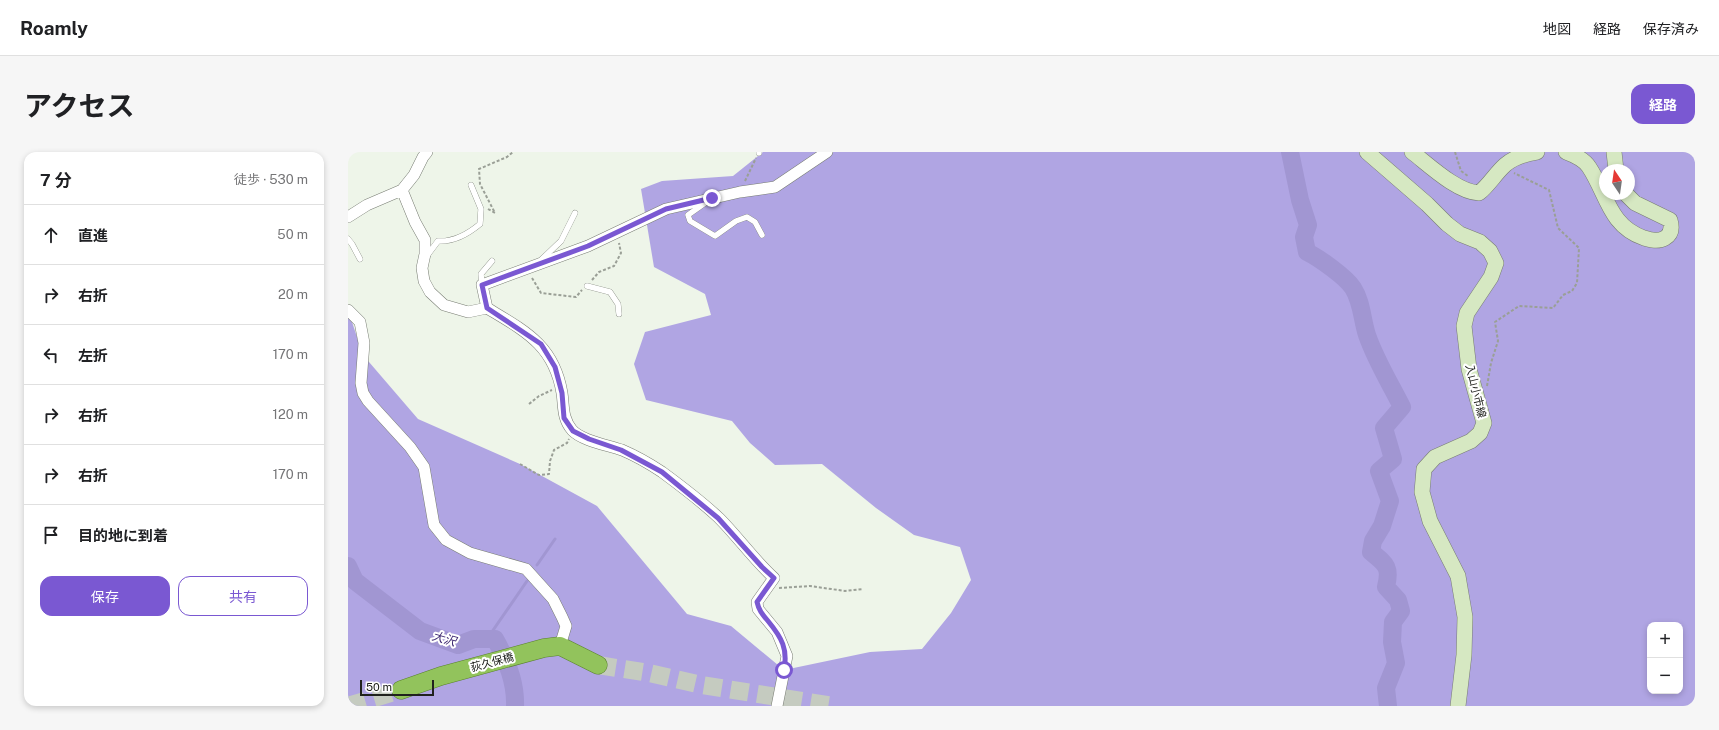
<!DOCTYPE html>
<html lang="ja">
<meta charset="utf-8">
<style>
:root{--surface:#fff;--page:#f6f6f6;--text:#202124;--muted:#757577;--line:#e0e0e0;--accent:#7a58d2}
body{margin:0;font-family:"Public Sans","Noto Sans JP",sans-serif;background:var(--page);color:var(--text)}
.controls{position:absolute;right:12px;bottom:12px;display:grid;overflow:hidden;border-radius:8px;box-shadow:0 2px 6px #0003}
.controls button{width:36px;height:36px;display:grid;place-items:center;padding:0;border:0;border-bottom:1px solid var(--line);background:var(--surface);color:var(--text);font:20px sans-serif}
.compass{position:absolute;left:1251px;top:12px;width:36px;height:36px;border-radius:50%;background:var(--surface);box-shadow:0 2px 6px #0003;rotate:347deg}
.scale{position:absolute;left:12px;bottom:10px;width:74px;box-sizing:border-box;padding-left:4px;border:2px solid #20221e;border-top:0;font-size:11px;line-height:14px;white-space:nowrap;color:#20221e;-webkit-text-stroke:3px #fff;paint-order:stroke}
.stop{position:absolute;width:12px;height:12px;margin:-9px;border:3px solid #7a58d2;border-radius:50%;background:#fff}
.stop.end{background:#7a58d2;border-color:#fff;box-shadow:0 1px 4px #0008}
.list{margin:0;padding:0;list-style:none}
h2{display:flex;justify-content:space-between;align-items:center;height:52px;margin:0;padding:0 16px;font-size:17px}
h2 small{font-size:13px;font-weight:400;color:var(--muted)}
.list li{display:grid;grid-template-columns:26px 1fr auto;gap:12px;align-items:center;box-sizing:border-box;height:60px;padding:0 16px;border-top:1px solid var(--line)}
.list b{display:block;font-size:15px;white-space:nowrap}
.list em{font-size:13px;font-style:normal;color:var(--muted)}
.actions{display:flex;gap:8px;padding:12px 16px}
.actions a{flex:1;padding:9px 0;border:1px solid var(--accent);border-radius:12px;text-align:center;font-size:14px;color:var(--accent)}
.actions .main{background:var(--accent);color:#fff}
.icon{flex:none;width:22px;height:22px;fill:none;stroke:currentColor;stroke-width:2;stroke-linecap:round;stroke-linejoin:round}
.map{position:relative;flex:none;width:1347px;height:554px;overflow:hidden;border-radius:12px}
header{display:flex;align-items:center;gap:24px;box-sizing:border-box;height:56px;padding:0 20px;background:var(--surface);border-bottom:1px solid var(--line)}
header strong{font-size:19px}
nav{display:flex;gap:22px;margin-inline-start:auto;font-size:14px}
.intro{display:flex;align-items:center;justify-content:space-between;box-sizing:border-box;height:96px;padding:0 24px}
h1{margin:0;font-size:28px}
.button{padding:10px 18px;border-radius:12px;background:var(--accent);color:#fff;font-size:14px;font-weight:700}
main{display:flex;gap:24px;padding:0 24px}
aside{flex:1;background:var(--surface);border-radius:12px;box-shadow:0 2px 6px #0003}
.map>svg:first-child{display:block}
</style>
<header>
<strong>Roamly</strong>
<nav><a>地図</a><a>経路</a><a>保存済み</a></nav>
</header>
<div class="intro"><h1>アクセス</h1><a class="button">経路</a></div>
<main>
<aside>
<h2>7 分<small>徒歩 · 530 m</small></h2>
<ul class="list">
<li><svg class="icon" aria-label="ahead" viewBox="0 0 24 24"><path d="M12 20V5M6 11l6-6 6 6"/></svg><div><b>直進</b></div><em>50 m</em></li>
<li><svg class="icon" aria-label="right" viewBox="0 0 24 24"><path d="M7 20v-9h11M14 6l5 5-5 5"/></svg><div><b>右折</b></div><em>20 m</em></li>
<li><svg class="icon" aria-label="left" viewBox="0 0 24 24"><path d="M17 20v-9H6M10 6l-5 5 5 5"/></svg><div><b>左折</b></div><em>170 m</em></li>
<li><svg class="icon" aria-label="right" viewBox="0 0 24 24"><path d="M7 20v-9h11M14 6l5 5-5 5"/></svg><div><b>右折</b></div><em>120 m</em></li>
<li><svg class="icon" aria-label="right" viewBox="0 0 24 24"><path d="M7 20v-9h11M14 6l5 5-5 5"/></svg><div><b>右折</b></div><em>170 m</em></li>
<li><svg class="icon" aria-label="arrive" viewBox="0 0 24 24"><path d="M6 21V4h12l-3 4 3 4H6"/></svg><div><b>目的地に到着</b></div></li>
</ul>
<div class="actions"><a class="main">保存</a><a>共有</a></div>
</aside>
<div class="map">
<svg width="1347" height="554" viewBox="0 0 1347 554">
<rect width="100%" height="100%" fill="#eef5e9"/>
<path fill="#b0a5e3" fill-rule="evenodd" d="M415,0H1347V554H0V158L15,203L70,267L172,312L249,354L339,462L383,474L436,518L522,500L574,497L603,461L623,428L612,395L566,383L528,356L474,312L427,313L402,291L384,269L298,248L286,212L297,180L363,163L357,142L306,115L293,37L314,29L385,24ZM1257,18H1281V42H1257ZM1302,473H1332V539H1302Z"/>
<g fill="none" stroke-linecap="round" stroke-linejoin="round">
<path stroke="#a196d2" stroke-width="3" d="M189,413L207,387
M139,487L179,429"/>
<path stroke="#a196d2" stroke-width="18" d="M942,0L952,48L960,73L956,85L959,100C971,106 998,125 1005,136C1014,150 1014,168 1019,183C1028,209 1042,231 1054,255L1036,276L1045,307L1031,319L1042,349L1034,374L1025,389L1023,400C1038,412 1043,415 1038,435L1050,448L1053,459L1045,470L1044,490L1048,511L1038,536L1040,554
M0,414L7,429L72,479L110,493L126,487H147C159,508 168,530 167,554"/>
<path stroke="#c5cbc0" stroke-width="18" stroke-dasharray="18 9" stroke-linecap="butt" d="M250,513L301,521L354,533L486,554
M0,554L53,538"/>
<g stroke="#787d73" stroke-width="6">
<path id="service" d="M411,0V1
M357,51L340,63L342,69L367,84L388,69L399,65L407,70L414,83
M0,87L4,92L12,107
M78,105L90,89C106,90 120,82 132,72L133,57L123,33
M193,108L213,89L227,61
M134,133L133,122L144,109
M239,134L262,140L270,152L271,162"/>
</g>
<g stroke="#787d73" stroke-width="12">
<path id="minor" d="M54,38L67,70L77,88V102L74,116L76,129L82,140L96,153L120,160L139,156C177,179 206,193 214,241C216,254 214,266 224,278C234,289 260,293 274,298C288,304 302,312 314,320C333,334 354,350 371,366C390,385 406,408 426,426L409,450L410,457L429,480L439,504L429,554
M0,65L19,53L54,38L66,23L75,5L79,0
M139,156L134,133L240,94L318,57L392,40L427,35L479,0
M0,158L12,170L16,191L13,231L15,241L20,249L62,295L76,315L86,373L98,388L122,401L178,417L205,447L214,465L218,474L212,494"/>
</g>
<g stroke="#787d73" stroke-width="16">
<path id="secondary" d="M1019,0L1079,52L1099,72L1112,82L1132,90L1142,99L1148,111L1143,125L1119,161L1116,174L1121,217L1136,271L1132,281L1123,289L1087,305L1076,317L1074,340L1082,369L1110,424L1117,465L1116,503L1110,554
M1064,0C1081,13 1109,40 1131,41C1141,33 1147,22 1157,13C1166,5 1177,2 1189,0
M1218,0C1226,3 1236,7 1241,15C1259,42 1261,74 1296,86C1303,88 1310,90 1317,86C1324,82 1324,75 1322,68L1287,51L1278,42
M1266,0L1268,18"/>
</g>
<g stroke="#59812c" stroke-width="19">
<path id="trunk" d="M53,538L93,524L196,496L212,494L250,513"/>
</g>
<path stroke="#9a9f96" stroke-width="2" stroke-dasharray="3 2" stroke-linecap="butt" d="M1107,0L1113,19L1120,24
M397,29L408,6
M140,57L147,61L132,32L131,17L159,5L165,0
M184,126L193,141L228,145L234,138
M244,128L251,120L266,114L273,101L271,91
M1139,234L1143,211L1150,189L1147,170L1171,154L1205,156L1215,143L1224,139L1229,131L1231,96L1210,76L1201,38L1166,21
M181,252L191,244L204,238
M172,312L191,323L201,322L202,309L206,298L219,291L221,287
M431,436L462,434L497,439L515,437"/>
<use href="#service" stroke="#fff" stroke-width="5.5"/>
<use href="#minor" stroke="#fff" stroke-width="11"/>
<use href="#secondary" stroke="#d6e8c2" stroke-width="15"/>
<use href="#trunk" stroke="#92c35c" stroke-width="18"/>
</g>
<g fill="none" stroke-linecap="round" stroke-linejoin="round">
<path stroke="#7a58d2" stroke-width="5" d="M364,46L318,57L240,94L134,133L139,156L193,192L207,215L214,241L216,266L225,279L241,287L273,298L314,320L370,366L414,415L426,426L409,450C411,459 415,463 420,469C434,486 440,497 436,518"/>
</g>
<g text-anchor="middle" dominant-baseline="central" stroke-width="4" stroke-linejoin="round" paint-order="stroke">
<g font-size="11" fill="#20221e" stroke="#fff">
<text transform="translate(1128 239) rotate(76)">入山小市線</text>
<text transform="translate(144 510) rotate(-15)">荻久保橋</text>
</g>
<g font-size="12" font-style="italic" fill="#3d2870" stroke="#fff">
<text transform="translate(96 487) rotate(16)">大沢</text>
</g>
</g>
</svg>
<div class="controls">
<button>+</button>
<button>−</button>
</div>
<svg class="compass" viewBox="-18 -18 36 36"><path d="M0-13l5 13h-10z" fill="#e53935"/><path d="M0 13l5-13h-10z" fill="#757577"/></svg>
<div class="scale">50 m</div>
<div class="stop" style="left:436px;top:518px"></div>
<div class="stop end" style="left:364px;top:46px"></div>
</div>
</main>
